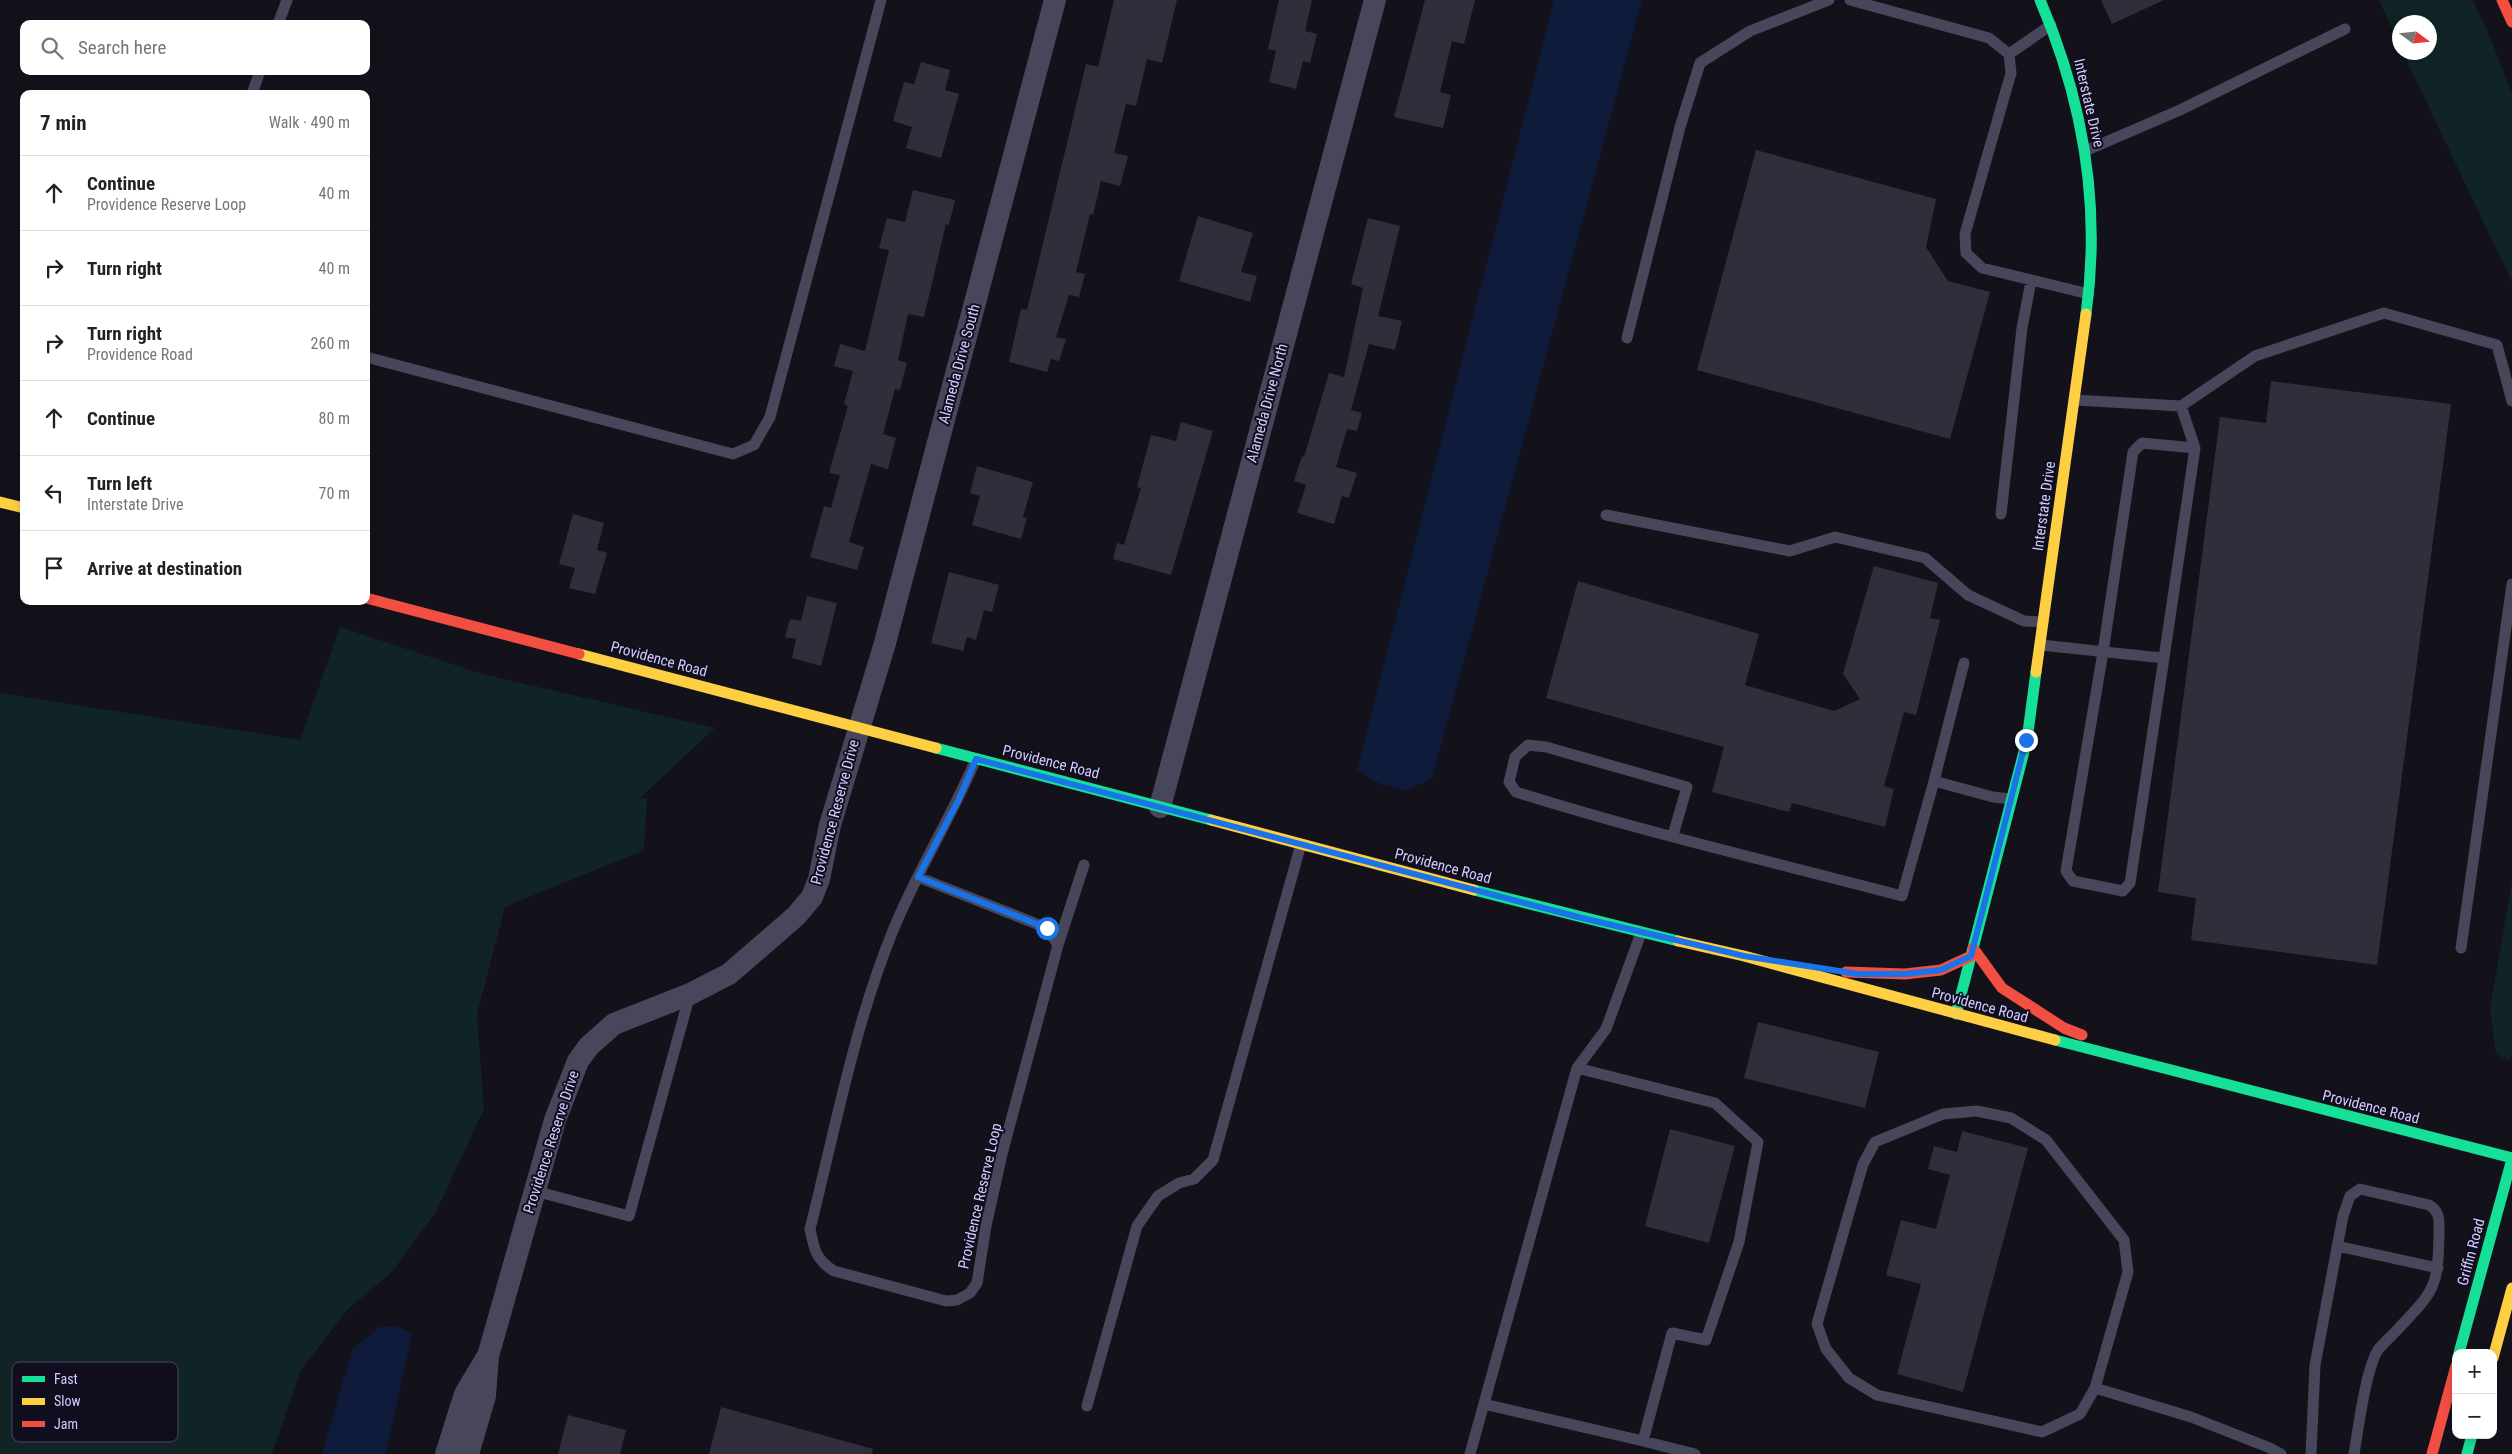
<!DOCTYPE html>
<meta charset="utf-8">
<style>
:root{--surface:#fff;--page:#f6f6f6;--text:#222;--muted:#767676;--line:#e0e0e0}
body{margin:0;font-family:"Roboto Condensed",sans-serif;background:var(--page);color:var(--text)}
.controls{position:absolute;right:15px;bottom:15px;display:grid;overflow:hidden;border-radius:10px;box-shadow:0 2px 8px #0003}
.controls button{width:45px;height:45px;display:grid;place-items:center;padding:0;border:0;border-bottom:1px solid var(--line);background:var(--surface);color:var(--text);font:25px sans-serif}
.compass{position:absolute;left:2392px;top:15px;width:45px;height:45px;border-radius:50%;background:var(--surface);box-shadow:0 2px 8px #0003;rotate:105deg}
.stop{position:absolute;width:15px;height:15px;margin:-11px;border:4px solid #1a73e8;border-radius:50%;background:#fff}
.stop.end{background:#1a73e8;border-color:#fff;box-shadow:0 1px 5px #0008}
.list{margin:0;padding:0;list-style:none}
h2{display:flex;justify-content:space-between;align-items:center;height:65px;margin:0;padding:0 20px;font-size:21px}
h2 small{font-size:16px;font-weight:400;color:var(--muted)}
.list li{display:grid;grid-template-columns:32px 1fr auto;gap:15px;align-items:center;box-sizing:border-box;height:75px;padding:0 20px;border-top:1px solid var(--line)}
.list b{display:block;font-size:19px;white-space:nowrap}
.list p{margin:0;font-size:16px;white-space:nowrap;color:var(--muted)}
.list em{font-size:16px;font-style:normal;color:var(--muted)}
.icon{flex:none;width:28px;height:28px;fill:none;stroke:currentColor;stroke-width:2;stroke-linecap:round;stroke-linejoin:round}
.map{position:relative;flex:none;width:2512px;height:1454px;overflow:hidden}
.search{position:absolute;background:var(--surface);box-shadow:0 2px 8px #0003;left:20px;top:20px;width:350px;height:55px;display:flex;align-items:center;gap:12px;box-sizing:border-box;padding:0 18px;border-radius:10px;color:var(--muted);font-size:19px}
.panel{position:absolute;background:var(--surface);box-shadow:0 2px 8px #0003;left:20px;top:90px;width:350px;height:515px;border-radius:10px}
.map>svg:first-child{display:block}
</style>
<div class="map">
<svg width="2512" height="1454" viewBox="0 0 2512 1454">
<rect width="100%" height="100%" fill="#13111a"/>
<path fill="#102425" d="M2379,0H2473L2492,42L2512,93V282L2403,53L2430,52V22H2400L2399,44Z
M340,627L482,674L715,728L640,798L647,799L644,850L505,907L477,1014L484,1109L437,1210L392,1272L347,1310L301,1370L272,1454H0V693L300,740Z
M2512,881V1053L2510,1061L2496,1054L2490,1009Z"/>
<path fill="#0e1b3a" d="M1554,0H1642L1432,779L1403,791L1378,783L1357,770Z
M395,1326L412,1333L386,1454H322L352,1350L379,1327Z"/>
<path fill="#312e3c" d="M1114,0H1177L1162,63L1147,59L1136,106L1126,104L1114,153L1128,156L1120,186L1101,181L1093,215L1090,214L1076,272L1085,274L1079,297L1069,295L1056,337L1066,339L1059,361L1051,359L1047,372L1009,362L1021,309L1027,310L1086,64L1098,67Z
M1279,0H1312L1305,31L1317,34L1310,63L1303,61L1296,89L1269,82L1276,51L1268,49Z
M1425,0H1475L1464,44L1452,41L1440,92L1451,95L1443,128L1394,117Z
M2101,0H2164L2112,24Z
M921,62L950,70L945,90L959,94L941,158L906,148L912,127L893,121L904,82L914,84Z
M1756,150L1936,199L1926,247L1948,281L1990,292L1950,439L1697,370Z
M913,190L955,200L949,225L946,224L924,317L908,314L898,360L907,363L900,390L895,389L883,434L896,438L888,469L871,464L849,542L864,547L857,570L810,557L824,506L831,508L840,475L829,473L848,406L844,404L853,371L834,366L840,344L865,351L889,250L879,248L887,218L905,222Z
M1198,216L1253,233L1241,272L1257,276L1250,302L1179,281Z
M1368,218L1400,226L1378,316L1402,321L1395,350L1369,344L1351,410L1362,413L1357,431L1347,429L1336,467L1357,473L1349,498L1342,496L1334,524L1297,513L1306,485L1294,481L1302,456L1304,457L1329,373L1344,377L1363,288L1351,284Z
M2271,381L2451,404L2377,965L2191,940L2196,898L2158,892L2220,417L2266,423Z
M1181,422L1213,431L1171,575L1113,559L1117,543L1124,545L1141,488L1137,487L1151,435L1176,441Z
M977,466L1033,482L1023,517L1027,518L1021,539L972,525L980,496L970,493Z
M573,514L604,523L597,550L607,553L595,594L569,588L575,568L559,564Z
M1874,566L1938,583L1930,618L1940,620L1916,715L1904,712L1884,786L1894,789L1885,827L1792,803L1789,812L1712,792L1724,747L1546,698L1578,581L1759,634L1745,685L1834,711L1860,699L1843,674Z
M949,572L999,585L992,612L984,610L976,640L967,637L963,651L931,643Z
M807,596L837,603L821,666L792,658L796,639L785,637L790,619L801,621Z
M1758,1022L1879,1052L1865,1108L1744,1078Z
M1670,1129L1735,1146L1709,1243L1645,1226Z
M1962,1131L2028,1148L1963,1392L1897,1374L1921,1284L1886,1275L1901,1220L1936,1229L1950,1175L1928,1169L1934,1146L1957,1152Z
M721,1407L873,1449L872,1454H709Z
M568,1415L626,1430L620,1454H558Z"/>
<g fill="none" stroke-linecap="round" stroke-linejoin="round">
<path stroke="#48465b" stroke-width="11" d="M1850,0L1989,38L2009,54L2011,73L1965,234L1966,253L1982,268L2089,294
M278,24L287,0
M2009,54L2051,25
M252,94L260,71
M2085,151L2180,110L2345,29
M1627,338L1680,127L1700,63L1750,31L1829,0
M366,357L733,454L754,445L770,417L881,0
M2074,400L2181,406L2195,448L2164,658
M2181,406L2255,356L2384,313L2497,345L2512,401
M2001,514L2022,328L2031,281
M1606,515L1790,551L1835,537L1925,558L1968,595L2024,621L2043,622
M2040,645C2081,649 2122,654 2164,658L2130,883L2123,891L2073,881L2066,871L2103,652L2133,452L2142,443L2195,448
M1934,781L1964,663
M1673,835L1687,787L1546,747L1528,745L1515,757L1509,782L1516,792C1643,832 1773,862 1902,896L1934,781L1993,797L2011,799
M918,877L1047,928L1058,945L1002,1154L986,1226L977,1283L970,1293L957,1300L946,1301L834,1271C816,1260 814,1249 810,1229C835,1130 854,1027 892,933C916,873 951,818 976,759
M1058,945L1084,865
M2461,948L2512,584
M1577,1068L1715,1103L1758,1142L1739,1242L1706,1340L1672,1333L1643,1441L1695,1454
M535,1191L629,1216L690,994
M2337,1246L2438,1268
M2095,1388L2080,1414L2042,1432L1877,1395L1849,1378L1826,1349L1817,1324L1863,1164L1875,1142L1943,1114L1977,1111L2011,1118L2046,1140L2124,1240L2128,1272L2095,1388L2191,1417L2270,1448L2281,1454
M1484,1404L1643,1441
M1087,1406L1137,1226L1158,1196L1179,1183L1194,1179L1213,1160L1301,844
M1470,1454L1577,1068L1606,1029L1641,933
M2311,1454L2315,1365L2343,1216L2350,1196L2360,1189L2429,1205C2441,1212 2439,1222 2439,1234C2438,1287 2435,1290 2399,1328C2393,1335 2384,1342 2378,1350C2366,1368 2358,1430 2354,1454"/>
<path stroke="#48465b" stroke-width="22" d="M1160,807L1375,0
M446,1454L465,1394L486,1359
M468,1454L485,1396L488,1356L555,1120L578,1061L589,1046L614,1024L690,994L729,974L796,916L812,897L819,879L830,825L885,643L1055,0"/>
<path stroke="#16e098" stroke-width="11" d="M2040,0C2083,100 2101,206 2086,314
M936,748L1211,820
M1474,890L1678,941
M1956,1014L2027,740L2036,672
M2055,1040L2512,1158
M2459,1353L2512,1159
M2467,1454L2472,1435"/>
<path stroke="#ffcf43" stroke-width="11" d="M0,502L24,508
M579,654L936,748
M2036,672L2086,314
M1211,820L1474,890
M1678,941L1744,956L2055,1040
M2493,1358L2512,1288"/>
<path stroke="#f24e42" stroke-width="11" d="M2502,0L2512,22
M366,598L579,654
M1973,948L2002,988L2064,1028L2082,1035
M1846,972L1905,974L1941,970L1971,956
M2432,1454L2456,1366"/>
</g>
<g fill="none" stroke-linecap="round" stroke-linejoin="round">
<path stroke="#1a73e8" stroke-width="6" d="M1047,928L918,877L959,799L976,759L1582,918L1744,956L1858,974H1905L1941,970L1971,956L2026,740"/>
</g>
<g text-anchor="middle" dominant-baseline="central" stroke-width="4" stroke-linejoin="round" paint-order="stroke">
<g font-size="15" fill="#d4ccfd" stroke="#100d1e">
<text transform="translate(2089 103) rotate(77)">Interstate Drive</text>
<text transform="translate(959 364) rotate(-75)">Alameda Drive South</text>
<text transform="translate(1267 403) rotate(-75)">Alameda Drive North</text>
<text transform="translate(2044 506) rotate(-82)">Interstate Drive</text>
<text transform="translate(659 659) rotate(15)">Providence Road</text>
<text transform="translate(1051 762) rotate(14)">Providence Road</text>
<text transform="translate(835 812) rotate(-75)">Providence Reserve Drive</text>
<text transform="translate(1443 866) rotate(15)">Providence Road</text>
<text transform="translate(1980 1005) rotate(15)">Providence Road</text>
<text transform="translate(2371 1107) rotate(14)">Providence Road</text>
<text transform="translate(551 1142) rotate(-72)">Providence Reserve Drive</text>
<text transform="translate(980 1196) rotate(-77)">Providence Reserve Loop</text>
<text transform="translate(2471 1252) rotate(-75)">Griffin Road</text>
</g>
</g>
<rect x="12" y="1362" width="166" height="80" rx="8" fill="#100d1e" stroke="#4b4661" stroke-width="1"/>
<rect x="22" y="1376" width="23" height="6" fill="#16e098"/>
<rect x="22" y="1398" width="23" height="7" fill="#ffcf43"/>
<rect x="22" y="1421" width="23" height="6" fill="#f24e42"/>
<g font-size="14" fill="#d4ccfd">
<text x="54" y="1384">Fast</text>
<text x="54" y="1406">Slow</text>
<text x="54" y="1429">Jam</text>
</g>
</svg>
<div class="controls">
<button>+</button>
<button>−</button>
</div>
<svg class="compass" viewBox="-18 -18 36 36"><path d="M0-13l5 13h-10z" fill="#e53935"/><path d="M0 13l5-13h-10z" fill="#767676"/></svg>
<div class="stop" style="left:1047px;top:928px"></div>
<div class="stop end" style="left:2026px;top:740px"></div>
<div class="search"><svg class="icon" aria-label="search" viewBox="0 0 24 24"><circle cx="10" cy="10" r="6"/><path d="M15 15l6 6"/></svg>Search here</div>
<section class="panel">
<h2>7 min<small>Walk · 490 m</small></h2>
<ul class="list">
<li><svg class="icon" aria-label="ahead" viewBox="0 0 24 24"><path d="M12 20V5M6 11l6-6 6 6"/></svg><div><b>Continue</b><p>Providence Reserve Loop</p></div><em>40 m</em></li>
<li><svg class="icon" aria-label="right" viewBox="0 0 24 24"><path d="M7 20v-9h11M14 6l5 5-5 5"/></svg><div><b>Turn right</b></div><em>40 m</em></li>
<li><svg class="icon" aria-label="right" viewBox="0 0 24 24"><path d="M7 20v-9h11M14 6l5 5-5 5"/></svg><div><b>Turn right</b><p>Providence Road</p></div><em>260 m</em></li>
<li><svg class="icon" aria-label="ahead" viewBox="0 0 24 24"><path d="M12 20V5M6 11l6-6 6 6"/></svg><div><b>Continue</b></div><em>80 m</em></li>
<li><svg class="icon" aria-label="left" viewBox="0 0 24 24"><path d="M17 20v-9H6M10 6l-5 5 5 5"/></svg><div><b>Turn left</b><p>Interstate Drive</p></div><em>70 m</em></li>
<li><svg class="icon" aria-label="arrive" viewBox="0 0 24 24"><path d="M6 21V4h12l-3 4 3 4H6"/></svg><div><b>Arrive at destination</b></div></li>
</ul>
</section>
</div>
